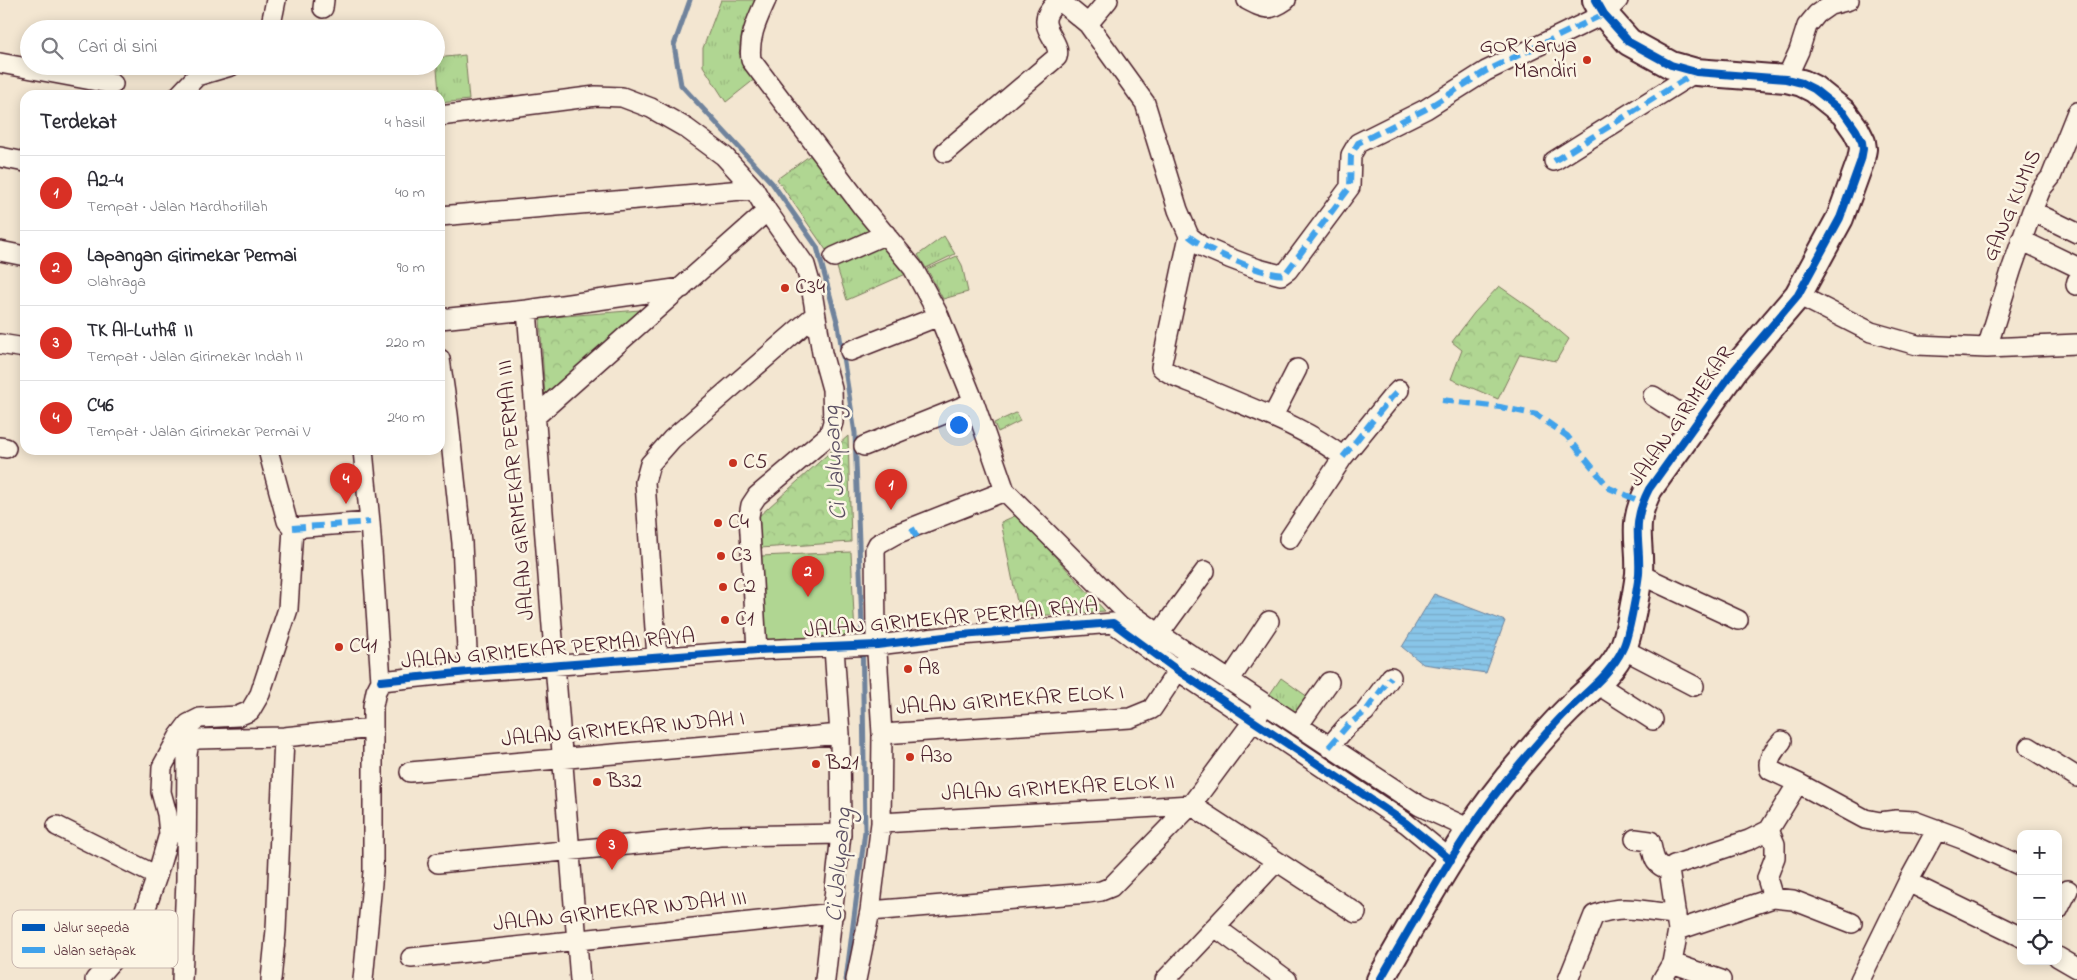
<!DOCTYPE html>
<html lang="id">
<meta charset="utf-8">
<style>
:root{--surface:#fff;--page:#f7f7f7;--text:#2b2b33;--muted:#7c7c81;--line:#e1e1e2;--accent:#d93025}
body{margin:0;font-family:"Indie Flower",sans-serif;background:var(--page);color:var(--text)}
.controls{position:absolute;right:15px;bottom:15px;display:grid;overflow:hidden;border-radius:10px;box-shadow:0 2px 12px #0003}
.controls button{width:45px;height:45px;display:grid;place-items:center;padding:0;border:0;border-bottom:1px solid var(--line);background:var(--surface);color:var(--text);font:25px sans-serif}
.you{position:absolute;left:958px;top:424px;width:18px;height:18px;margin:-12px;border:4px solid #fff;border-radius:50%;background:#1a73e8;box-shadow:0 0 0 8px #1a73e833}
.badge{display:grid;place-items:center;width:32px;height:32px;border-radius:50%;background:var(--accent);color:#fff;font-size:16px;font-weight:700}
.pin{position:absolute;translate:-50% -41px;filter:drop-shadow(0 1px 2px #0008)}
.pin::after{content:'';position:absolute;top:26px;width:18px;height:15px;background:inherit;clip-path:polygon(0 0,100% 0,50% 100%)}
.list{margin:0;padding:0;list-style:none}
h2{display:flex;justify-content:space-between;align-items:center;height:65px;margin:0;padding:0 20px;font-size:21px}
h2 small{font-size:16px;font-weight:400;color:var(--muted)}
.list li{display:grid;grid-template-columns:32px 1fr auto;gap:15px;align-items:center;box-sizing:border-box;height:75px;padding:0 20px;border-top:1px solid var(--line)}
.list b{display:block;font-size:19px;white-space:nowrap}
.list p{margin:0;font-size:16px;white-space:nowrap;color:var(--muted)}
.list em{font-size:16px;font-style:normal;color:var(--muted)}
.icon{flex:none;width:28px;height:28px;fill:none;stroke:currentColor;stroke-width:2;stroke-linecap:round;stroke-linejoin:round}
.map{position:relative;flex:none;width:2077px;height:980px;overflow:hidden}
.search{position:absolute;background:var(--surface);box-shadow:0 2px 12px #0003;left:20px;top:20px;width:425px;height:55px;display:flex;align-items:center;gap:12px;box-sizing:border-box;padding:0 18px;border-radius:28px;color:var(--muted);font-size:19px}
.panel{position:absolute;background:var(--surface);box-shadow:0 2px 12px #0003;left:20px;top:90px;width:425px;height:365px;border-radius:15px}
.map>svg:first-child{display:block}
</style>
<div class="map">
<svg width="2077" height="980" viewBox="0 0 2077 980">
<defs>
<pattern id="grass-tufts" width="24" height="20" patternUnits="userSpaceOnUse" patternTransform="scale(1.25)"><rect width="24" height="20" fill="#b0d692"/><path d="M3 7l-1-3M5 7V3M7 7l1-3M15 17l-1-3M17 17v-4M19 17l1-3" fill="none" stroke="#99b77e"/></pattern>
<pattern id="park-crowns" width="20" height="18" patternUnits="userSpaceOnUse" patternTransform="scale(1.25)"><rect width="20" height="18" fill="#b0d692"/><path d="M2 6a3 3 0 1 1 6 0M12 15a3 3 0 1 1 6 0" fill="none" stroke="#99b77e"/></pattern>
<pattern id="water-rules" width="6" height="5" patternUnits="userSpaceOnUse" patternTransform="scale(1.25)"><rect width="6" height="5" fill="#88c5e8"/><path d="M0 2.5h6" fill="none" stroke="#77a9c7"/></pattern>
</defs>
<rect width="100%" height="100%" fill="#f3e6d1"/>
<filter id="ink" filterUnits="userSpaceOnUse"><feTurbulence type="fractalNoise" baseFrequency=".02" numOctaves="2"/><feDisplacementMap in="SourceGraphic" scale="10" xChannelSelector="R" yChannelSelector="G"/><feConvolveMatrix kernelMatrix="1 2 1 2 8 2 1 2 1" color-interpolation-filters="sRGB"/></filter>
<g filter="url(#ink)">
<path fill="url(#grass-tufts)" stroke="#7d7a5e" d="M721,0H756L739,53L755,79L726,102L703,66V48Z
M465,55L469,100L440,103L436,58Z
M944,236L955,254L926,268L918,255Z
M884,246L906,274L847,300L836,264Z
M957,256L962,265L968,292L943,299L927,269Z
M1016,413L1020,421L998,432L994,423Z
M1281,678L1308,697L1295,716L1268,697Z"/>
<path fill="url(#park-crowns)" stroke="#7d7a5e" d="M812,154L871,229L826,250L777,179Z
M1499,286L1541,315L1569,339L1556,361L1520,354L1498,399L1451,379L1462,350L1452,342L1474,313Z
M640,310L545,397L540,318Z
M848,436L851,542L760,548L758,517Z
M1017,515L1105,611L1020,617L1001,522Z"/>
<path fill="#b0d692" stroke="#7d7a5e" d="M851,552L855,637L765,641L761,556Z"/>
<path fill="url(#water-rules)" stroke="#6f839c" d="M1434,594L1505,621L1486,673L1423,664L1402,647Z"/>
<g fill="none" stroke-linecap="round" stroke-linejoin="round">
<path stroke="#6f839c" stroke-width="5" d="M690,0L674,45L681,85L772,183L817,247L838,325L855,433L862,626L865,831L846,980"/>
<g stroke="#4a1f2b" stroke-width="22">
<path id="street" d="M766,0C757,20 748,38 751,60L864,209L913,268L939,316L974,402L1005,491L1119,605L1159,634L1420,806L1472,830
M1059,0L1088,24L1108,0
M1247,0C1265,9 1269,12 1286,0
M323,8L324,0
M1088,24L1145,103L1178,210L1189,236L1201,246L1229,258L1258,269L1281,275L1288,270L1350,187L1351,155L1358,143L1426,109L1486,71L1604,14L1618,0
M270,29L276,0
M0,63L113,84
M1786,79L1799,51L1807,26L1817,14L1830,5L1849,0
M179,95L197,76L231,66
M440,116L596,96L622,97L651,108L686,128L724,156L754,189L767,211L805,265L811,286L822,353L832,389L833,422L829,435L757,496L751,505L749,516L757,650
M945,152L1057,57C1062,42 1039,29 1048,13C1051,8 1055,4 1058,0
M0,157L25,162
M1554,161L1696,72
M2032,211L2077,233
M440,216L754,189
M1189,236L1161,367C1170,376 1189,381 1202,387C1250,409 1301,424 1343,457
M2021,240L2077,267
M0,251L25,256
M834,257L886,234
M2076,285L2077,281
M1798,295L1871,332L1917,345L1987,348L2077,344
M527,310L580,980
M440,319L527,310L682,288
M0,344L25,348
M1987,348L2012,268L2032,211L2041,189L2051,177L2077,112
M850,351L939,316
M440,359L448,414L462,543L468,672
M1653,396L1695,423
M1273,416L1297,369
M535,417L767,211
M864,446L974,402
M0,447L6,448
M363,450L370,522L381,681
M293,528L370,522
M1289,539L1343,457L1391,398L1399,390
M1639,574L1738,620
M1159,634L1205,571
M1623,649L1694,686
M657,658L645,482L650,464L672,439L815,315
M381,681L468,672L757,650L877,645L961,635L1113,623L1177,670L1406,823L1451,860
M1229,681L1269,621
M1597,684L1653,720
M1298,726L1329,682
M882,734L876,636L875,550L878,544L896,534L1005,491
M1782,741C1775,749 1766,759 1770,770L1798,783
M1329,747L1348,725L1365,712L1391,677
M2029,747L2077,777
M410,772L840,734
M1191,805L1356,913
M881,823L1191,805
M57,826L157,876
M1769,830L1775,844V857L1767,878L1773,898
M1635,839L1650,841C1655,857 1651,863 1669,870
M438,863L721,836L841,834
M1908,882L2021,937
M2058,910L2068,890
M870,911L1088,893L1101,891L1111,887L1191,805L1260,712
M1215,927L1287,980
M1678,930L1773,898L1793,900L1852,923
M2058,957L2077,968
M411,958L834,913
M1672,963L1721,980
M95,980L130,940L141,922L157,876L169,834L167,814L161,792L162,767L179,736L188,724L200,718L238,716L250,711L260,694L288,609L293,528L287,521L268,450
M182,980L186,880L187,754L189,743L197,739L284,737L373,728
M271,980L276,930L284,737
M363,980L373,872V706L376,691L381,681
M825,980L841,834L840,734L834,648
M856,980L870,911L881,823L882,734L1130,718L1152,709L1184,661
M1165,980L1276,862
M1568,980L1594,915C1625,903 1644,912 1676,914
M1662,980L1672,963L1678,930L1669,870L1674,865L1749,840L1769,830L1798,783L1865,819L1880,822L1896,820L1914,821L1965,840L2021,866
M1860,980L1908,882L1937,829"/>
</g>
<g stroke="#4a1f2b" stroke-width="30">
<path id="secondary" d="M1380,980C1420,911 1458,840 1508,778C1527,755 1547,731 1568,710C1587,691 1611,674 1623,648C1629,636 1637,589 1639,574C1641,538 1630,526 1649,489L1735,369L1798,295L1840,218L1861,160L1863,149L1862,142L1856,130L1844,113L1814,89L1802,83L1786,79L1696,72L1671,65L1629,42L1604,14L1596,0"/>
</g>
<use href="#street" stroke="#fcf5e5" stroke-width="19"/>
<use href="#secondary" stroke="#fcf5e5" stroke-width="26"/>
<path stroke="#40a2eb" stroke-width="6" stroke-dasharray="12 6" stroke-linecap="butt" d="M1554,161L1696,72
M1189,236C1200,247 1271,279 1285,274L1350,187L1351,155L1358,143L1426,109L1486,71L1604,14
M1442,400L1500,407L1537,415L1567,436L1609,488L1642,502
M1343,457L1391,398L1399,390
M293,528L370,522
M912,528L917,537
M1329,747L1348,725L1365,712L1391,677"/>
<g stroke="#fcf5e5" stroke-width="11">
<path id="cycleway" d="M381,681L468,672L757,650L877,645L961,635L1113,623L1177,670L1406,823L1451,860
M1380,980C1420,911 1458,840 1508,778C1527,755 1547,731 1568,710C1587,691 1611,674 1623,648C1629,636 1637,589 1639,574C1641,538 1630,526 1649,489L1735,369L1798,295L1840,218L1861,160L1863,149L1862,142L1856,130L1844,113L1814,89L1802,83L1786,79L1696,72L1671,65L1629,42L1604,14L1596,0"/>
</g>
<use href="#cycleway" stroke="#0057b8" stroke-width="8"/>
</g>
</g>
<g fill="#c8321e" stroke="#fcf5e5" stroke-width="2">
<circle cx="1587" cy="60" r="5"/>
<circle cx="785" cy="288" r="5"/>
<circle cx="733" cy="463" r="5"/>
<circle cx="718" cy="523" r="5"/>
<circle cx="721" cy="556" r="5"/>
<circle cx="723" cy="587" r="5"/>
<circle cx="725" cy="620" r="5"/>
<circle cx="339" cy="647" r="5"/>
<circle cx="908" cy="669" r="5"/>
<circle cx="910" cy="757" r="5"/>
<circle cx="816" cy="764" r="5"/>
<circle cx="597" cy="782" r="5"/>
</g>
<g text-anchor="middle" dominant-baseline="central" stroke-width="5" stroke-linejoin="round" paint-order="stroke">
<g font-size="22" fill="#4a1f2b" stroke="#fcf5e5" text-anchor="start">
<text x="1577" y="47" text-anchor="end">GOR Karya<tspan x="1577" dy="25">Mandiri</tspan></text>
<text x="795" y="288">C34</text>
<text x="743" y="463">C5</text>
<text x="728" y="523">C4</text>
<text x="731" y="556">C3</text>
<text x="733" y="587">C2</text>
<text x="735" y="620">C1</text>
<text x="349" y="647">C41</text>
<text x="918" y="669">A8</text>
<text x="920" y="757">A30</text>
<text x="826" y="764">B21</text>
<text x="607" y="782">B32</text>
</g>
<g font-size="22" fill="#4a1f2b" stroke="#fcf5e5">
<text transform="translate(2013 206) rotate(-67)">GANG KUMIS</text>
<text transform="translate(1682 417) rotate(-55)">JALAN GIRIMEKAR</text>
<text transform="translate(517 490) rotate(-95)">JALAN GIRIMEKAR PERMAI III</text>
<text transform="translate(951 619) rotate(-5)">JALAN GIRIMEKAR PERMAI RAYA</text>
<text transform="translate(548 650) rotate(-5)">JALAN GIRIMEKAR PERMAI RAYA</text>
<text transform="translate(1010 701) rotate(-4)">JALAN GIRIMEKAR ELOK I</text>
<text transform="translate(623 730) rotate(-5)">JALAN GIRIMEKAR INDAH I</text>
<text transform="translate(1058 789) rotate(-3)">JALAN GIRIMEKAR ELOK II</text>
<text transform="translate(620 912) rotate(-6)">JALAN GIRIMEKAR INDAH III</text>
</g>
<g font-size="24" font-style="italic" fill="#5d5164" stroke="#fcf5e5">
<text transform="translate(836 463) rotate(-94)">Ci Jalupang</text>
<text transform="translate(840 865) rotate(-85)">Ci Jalupang</text>
</g>
</g>
<rect x="12" y="910" width="166" height="58" rx="8" fill="#fcf5e5" stroke="#c7b5ad" stroke-width="1"/>
<rect x="22" y="924" width="23" height="7" fill="#0057b8"/>
<rect x="22" y="947" width="23" height="6" fill="#40a2eb"/>
<g font-size="14" fill="#4a1f2b">
<text x="54" y="932">Jalur sepeda</text>
<text x="54" y="955">Jalan setapak</text>
</g>
</svg>
<div class="controls">
<button>+</button>
<button>−</button>
<button><svg class="icon" aria-label="locate" viewBox="0 0 24 24"><circle cx="12" cy="12" r="6"/><path d="M12 2v4M12 18v4M2 12h4M18 12h4"/></svg></button>
</div>
<div class="you"></div>
<div class="pin badge" style="left:891px;top:510px">1</div>
<div class="pin badge" style="left:808px;top:597px">2</div>
<div class="pin badge" style="left:612px;top:870px">3</div>
<div class="pin badge" style="left:346px;top:504px">4</div>
<div class="search"><svg class="icon" aria-label="search" viewBox="0 0 24 24"><circle cx="10" cy="10" r="6"/><path d="M15 15l6 6"/></svg>Cari di sini</div>
<section class="panel">
<h2>Terdekat<small>4 hasil</small></h2>
<ul class="list">
<li><span class="badge">1</span><div><b>A2-4</b><p>Tempat · Jalan Mardhotillah</p></div><em>40 m</em></li>
<li><span class="badge">2</span><div><b>Lapangan Girimekar Permai</b><p>Olahraga</p></div><em>90 m</em></li>
<li><span class="badge">3</span><div><b>TK Al-Luthfi II</b><p>Tempat · Jalan Girimekar Indah II</p></div><em>220 m</em></li>
<li><span class="badge">4</span><div><b>C46</b><p>Tempat · Jalan Girimekar Permai V</p></div><em>240 m</em></li>
</ul>
</section>
</div>
